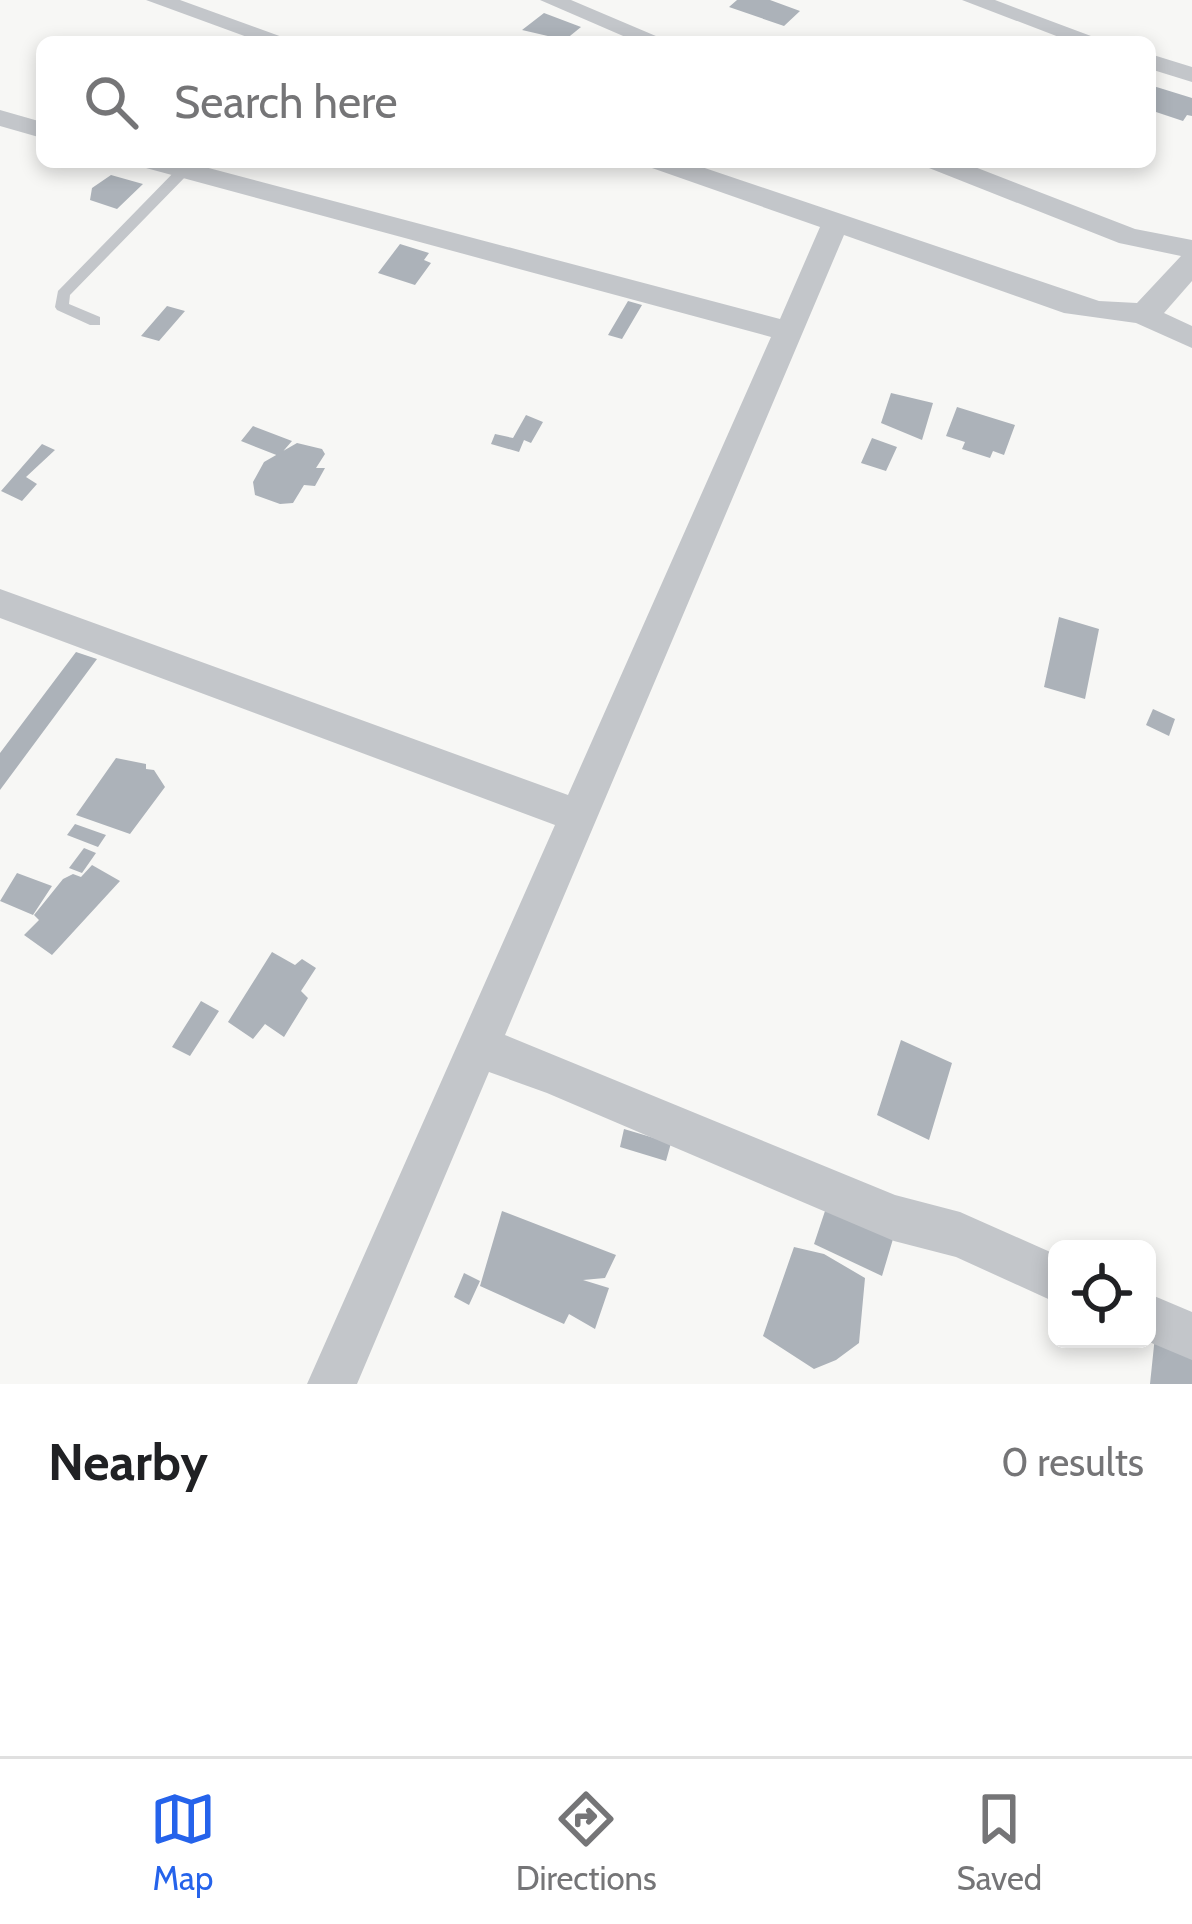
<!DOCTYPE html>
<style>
:root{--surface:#fff;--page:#f6f6f6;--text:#202124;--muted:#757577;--line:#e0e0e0;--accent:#2563eb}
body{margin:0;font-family:Cabin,sans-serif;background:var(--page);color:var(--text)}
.controls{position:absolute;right:36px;bottom:36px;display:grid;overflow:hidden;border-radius:18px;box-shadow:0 6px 18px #0003}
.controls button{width:108px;height:108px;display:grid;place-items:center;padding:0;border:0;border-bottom:3px solid var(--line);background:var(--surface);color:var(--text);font:60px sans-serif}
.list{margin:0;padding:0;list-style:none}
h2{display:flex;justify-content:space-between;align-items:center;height:156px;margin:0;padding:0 48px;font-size:51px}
h2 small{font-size:39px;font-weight:400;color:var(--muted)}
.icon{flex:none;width:66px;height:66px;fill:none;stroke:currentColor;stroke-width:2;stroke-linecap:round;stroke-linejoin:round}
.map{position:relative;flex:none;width:1192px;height:1384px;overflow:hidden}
.search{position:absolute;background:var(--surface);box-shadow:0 6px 18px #0003;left:36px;right:36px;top:36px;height:132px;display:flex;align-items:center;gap:30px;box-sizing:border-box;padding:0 42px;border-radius:18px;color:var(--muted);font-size:45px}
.sheet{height:372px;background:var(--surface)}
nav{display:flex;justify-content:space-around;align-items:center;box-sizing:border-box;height:168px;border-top:3px solid var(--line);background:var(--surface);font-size:33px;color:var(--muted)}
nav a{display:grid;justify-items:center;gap:6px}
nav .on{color:var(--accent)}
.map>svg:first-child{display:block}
</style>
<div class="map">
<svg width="1192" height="1384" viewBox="0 0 1192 1384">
<rect width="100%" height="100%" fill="#f7f7f5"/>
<path fill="#acb2b9" d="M737,0H770L800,11L784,26L729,7Z
M544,13L581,27L565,40L522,30Z
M1150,85L1192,98V116L1187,115L1183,121L1150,110Z
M111,175L143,184L117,209L90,200L92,188Z
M400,244L429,253L424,260L431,263L415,285L378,273Z
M628,301L642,305L622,339L608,335Z
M167,306L185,311L159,341L141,336Z
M891,393L933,403L922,440L881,423Z
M957,407L1015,425L1004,455L993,451L990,458L962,449L965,442L946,436Z
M526,415L543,422L531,443L524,440L519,452L491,444L495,434L513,438Z
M253,426L292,441L279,456L241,441Z
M872,438L897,447L886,471L861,463Z
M297,443L322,449L325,454L316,468H325L315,486L304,485L293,503L280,504L255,495L253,482L264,462Z
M42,444L55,450L26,477L37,484L22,501L1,491Z
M1059,617L1099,629L1085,699L1044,687Z
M76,652L97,659L0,790V753Z
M1153,709L1175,719L1169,736L1146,725Z
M116,758L146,764V769L154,770L165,787L130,834L76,815Z
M75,824L106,835L98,847L67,835Z
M84,848L96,853L82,873L69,868Z
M92,865L120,881L52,955L24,935L39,920L34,915L63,879L73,874L81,877Z
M17,873L52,886L33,915L0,901Z
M272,952L295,965L302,959L316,968L301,991L308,998L284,1037L265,1024L253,1039L228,1022Z
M201,1001L219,1011L190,1056L172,1047Z
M901,1040L952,1063L929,1140L877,1115Z
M624,1129L671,1143L666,1161L620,1147Z
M826,1208L893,1239L882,1276L814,1244Z
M502,1211L616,1255L605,1278L583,1280L609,1288L595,1329L569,1314L564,1324L480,1286Z
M794,1247L824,1254L865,1278L859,1343L836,1360L814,1369L763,1336Z
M464,1273L480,1281L469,1305L454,1297Z
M1155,1336L1192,1350V1384H1150Z"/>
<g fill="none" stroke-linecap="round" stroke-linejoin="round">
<path fill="#c3c6ca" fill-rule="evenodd" d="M184,166L189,167V173L70,295L69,304L100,317V325H90L57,310L55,307L58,291L179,167Z"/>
<path fill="#c3c6ca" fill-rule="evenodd" d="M146,0H180L296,42H261Z
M540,0H571L670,42H637Z
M962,0H995L1107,42H1072Z
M1150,54L1192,67V82L1150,69Z
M0,110L42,122V138L0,126Z
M142,162H186L780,319L820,227L652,168L648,162H687L1099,301L1137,303L1181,256L1119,243L929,168L925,162H962L1135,229L1192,240V281L1164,313L1192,326V348L1136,323L1064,313L844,235L505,1035L895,1195L960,1212L1057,1255V1303L956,1257L894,1241L547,1093L489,1072L357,1384H307L555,825L0,618V589L568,795L771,337L146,168Z
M1147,1293L1192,1312V1360L1142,1339H1147Z"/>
</g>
</svg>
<div class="controls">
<button><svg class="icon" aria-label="locate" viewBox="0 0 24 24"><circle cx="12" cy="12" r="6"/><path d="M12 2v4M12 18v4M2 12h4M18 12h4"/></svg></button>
</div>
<div class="search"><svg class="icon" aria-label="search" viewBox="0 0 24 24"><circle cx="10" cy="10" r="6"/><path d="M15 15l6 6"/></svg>Search here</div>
</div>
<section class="sheet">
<h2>Nearby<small>0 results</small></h2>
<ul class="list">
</ul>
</section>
<nav>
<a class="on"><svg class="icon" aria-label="map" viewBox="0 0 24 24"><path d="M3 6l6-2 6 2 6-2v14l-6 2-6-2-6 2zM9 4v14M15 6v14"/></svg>Map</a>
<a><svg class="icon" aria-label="directions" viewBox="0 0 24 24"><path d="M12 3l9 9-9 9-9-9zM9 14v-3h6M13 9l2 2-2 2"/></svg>Directions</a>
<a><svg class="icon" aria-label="saved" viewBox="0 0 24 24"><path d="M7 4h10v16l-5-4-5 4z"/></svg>Saved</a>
</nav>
